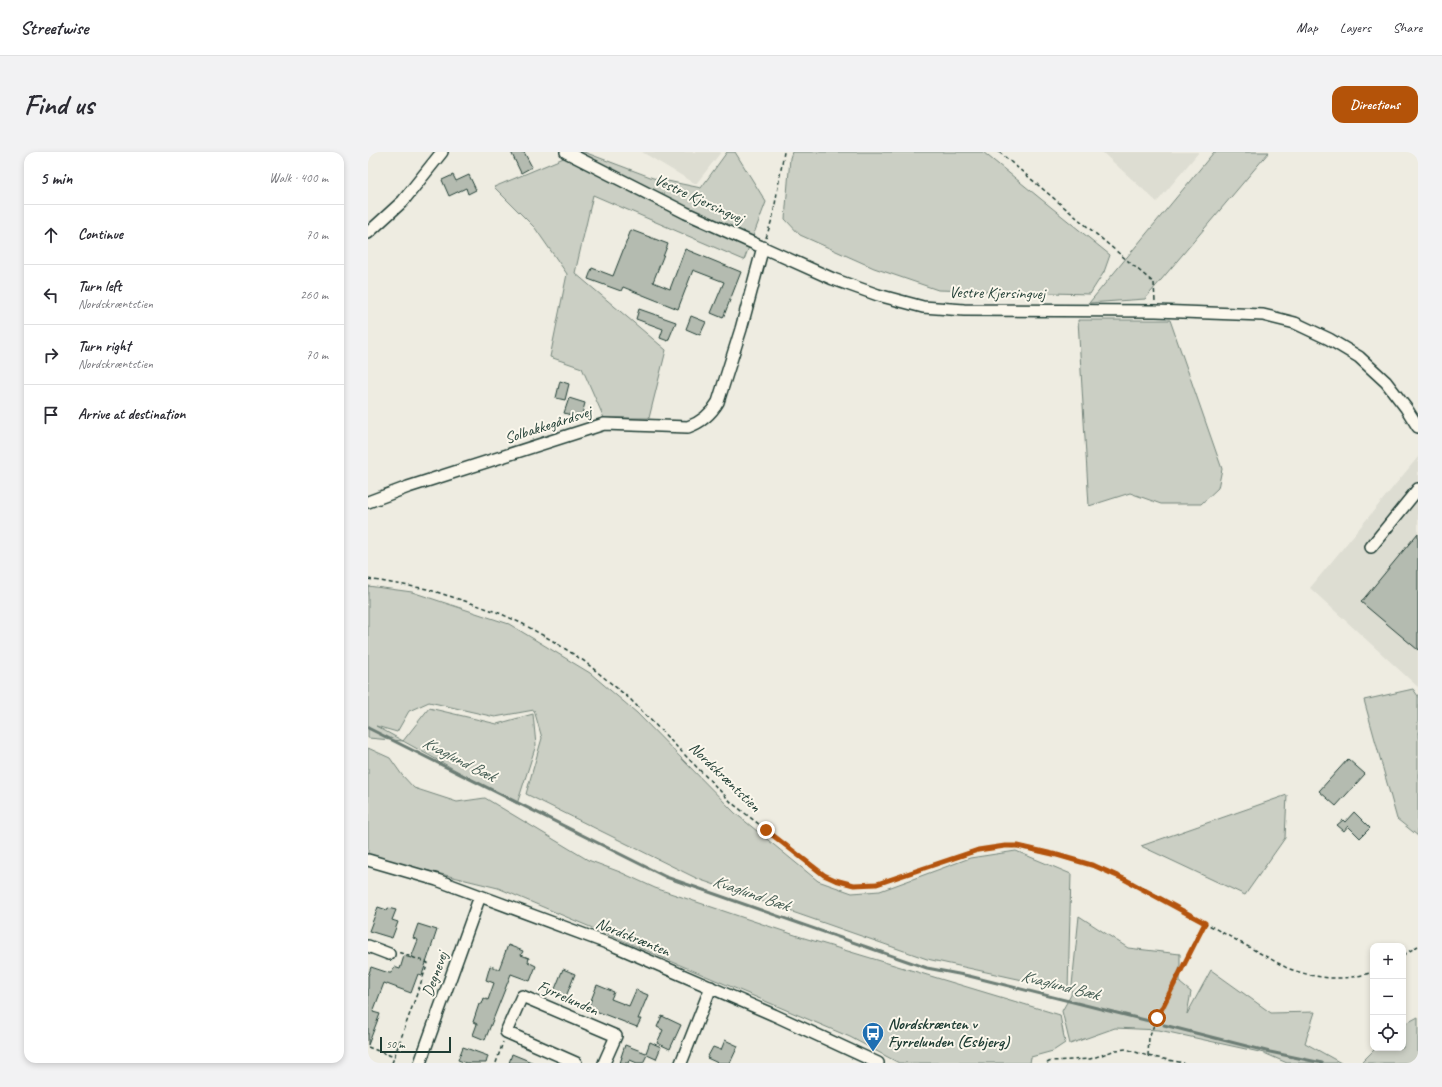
<!DOCTYPE html>
<meta charset="utf-8">
<style>
:root{--surface:#fff;--page:#f2f2f3;--text:#2b2b33;--muted:#7c7c81;--line:#e1e1e2;--accent:#b45309}
body{margin:0;font-family:Caveat,sans-serif;background:var(--page);color:var(--text)}
.controls{position:absolute;right:12px;bottom:12px;display:grid;overflow:hidden;border-radius:8px;box-shadow:0 2px 6px #0003}
.controls button{width:36px;height:36px;display:grid;place-items:center;padding:0;border:0;border-bottom:1px solid var(--line);background:var(--surface);color:var(--text);font:20px sans-serif}
.scale{position:absolute;left:12px;bottom:10px;width:71px;box-sizing:border-box;padding-left:4px;border:2px solid #1f3d34;border-top:0;font-size:11px;line-height:14px;white-space:nowrap;color:#1f3d34;-webkit-text-stroke:3px #fbf7ec;paint-order:stroke}
.stop{position:absolute;width:12px;height:12px;margin:-9px;border:3px solid #b45309;border-radius:50%;background:#fff}
.stop.end{background:#b45309;border-color:#fff;box-shadow:0 1px 4px #0008}
.list{margin:0;padding:0;list-style:none}
h2{display:flex;justify-content:space-between;align-items:center;height:52px;margin:0;padding:0 16px;font-size:17px}
h2 small{font-size:13px;font-weight:400;color:var(--muted)}
.list li{display:grid;grid-template-columns:26px 1fr auto;gap:12px;align-items:center;box-sizing:border-box;height:60px;padding:0 16px;border-top:1px solid var(--line)}
.list b{display:block;font-size:15px;white-space:nowrap}
.list p{margin:0;font-size:13px;white-space:nowrap;color:var(--muted)}
.list em{font-size:13px;font-style:normal;color:var(--muted)}
.icon{flex:none;width:22px;height:22px;fill:none;stroke:currentColor;stroke-width:2;stroke-linecap:round;stroke-linejoin:round}
.map{position:relative;flex:none;width:1050px;height:911px;overflow:hidden;border-radius:12px}
header{display:flex;align-items:center;gap:24px;box-sizing:border-box;height:56px;padding:0 20px;background:var(--surface);border-bottom:1px solid var(--line)}
header strong{font-size:19px}
nav{display:flex;gap:22px;margin-inline-start:auto;font-size:14px}
.intro{display:flex;align-items:center;justify-content:space-between;box-sizing:border-box;height:96px;padding:0 24px}
h1{margin:0;font-size:28px}
.button{padding:10px 18px;border-radius:12px;background:var(--accent);color:#fff;font-size:14px;font-weight:700}
main{display:flex;gap:24px;padding:0 24px}
aside{flex:1;background:var(--surface);border-radius:12px;box-shadow:0 2px 6px #0003}
.map>svg:first-child{display:block}
</style>
<header>
<strong>Streetwise</strong>
<nav><a>Map</a><a>Layers</a><a>Share</a></nav>
</header>
<div class="intro"><h1>Find us</h1><a class="button">Directions</a></div>
<main>
<aside>
<h2>5 min<small>Walk · 400 m</small></h2>
<ul class="list">
<li><svg class="icon" aria-label="ahead" viewBox="0 0 24 24"><path d="M12 20V5M6 11l6-6 6 6"/></svg><div><b>Continue</b></div><em>70 m</em></li>
<li><svg class="icon" aria-label="left" viewBox="0 0 24 24"><path d="M17 20v-9H6M10 6l-5 5 5 5"/></svg><div><b>Turn left</b><p>Nordskræntstien</p></div><em>260 m</em></li>
<li><svg class="icon" aria-label="right" viewBox="0 0 24 24"><path d="M7 20v-9h11M14 6l5 5-5 5"/></svg><div><b>Turn right</b><p>Nordskræntstien</p></div><em>70 m</em></li>
<li><svg class="icon" aria-label="arrive" viewBox="0 0 24 24"><path d="M6 21V4h12l-3 4 3 4H6"/></svg><div><b>Arrive at destination</b></div></li>
</ul>
</aside>
<div class="map">
<svg width="1050" height="911" viewBox="0 0 1050 911">
<rect width="100%" height="100%" fill="#eeece1"/>
<filter id="ink" filterUnits="userSpaceOnUse"><feTurbulence type="fractalNoise" baseFrequency=".025" numOctaves="2"/><feDisplacementMap in="SourceGraphic" scale="8" xChannelSelector="R" yChannelSelector="G"/><feConvolveMatrix kernelMatrix="1 2 1 2 8 2 1 2 1" color-interpolation-filters="sRGB"/></filter>
<g filter="url(#ink)">
<path fill="#ddddd2" d="M274,0H353L328,32Z
M734,0H831L789,50Z
M1050,305V535L942,436Z"/>
<path fill="#cbcfc4" stroke="#75867c" d="M210,0H216L285,26L333,36L359,0H367L398,50L376,108L225,43L207,121L298,198L281,266H236L214,216L182,205L199,122L167,76L126,35Z
M424,0H615L742,103L736,120L722,142L570,138L506,116L432,83L417,67L422,6Z
M846,0H901L777,147L721,151Z
M710,168H802L854,317L850,336L833,352H793L762,341L721,354Z
M0,434L44,440L141,472L222,521L269,561L367,661L450,729L484,741L512,739L602,706L648,699L703,722L700,838L559,807L330,727L158,642L174,586L166,558L127,565L61,550L41,559L29,580L8,574L35,589L61,556L129,572L165,562L168,593L149,652L35,589L0,586Z
M1045,537L1050,544V684L1029,667L996,548Z
M0,596L22,606L34,623L46,636L89,650L117,646L220,708L252,720L287,736L433,785L692,863L697,891L685,899L663,905L662,911H531L482,885L130,736L0,704Z
M919,643L917,686L877,743L773,694Z
M711,764L760,796L812,802V831L823,840L819,862L843,818L903,861L947,860L937,891L973,911H919L896,901L791,878L747,876L702,892L694,859L703,843Z
M1050,865V911H993L1008,896H1035V873Z"/>
<g fill="none" stroke-linecap="round" stroke-linejoin="round">
<path stroke="#6c7d74" stroke-width="3" d="M0,576L298,725L559,816L601,824L781,869
M796,873L902,900L954,911"/>
</g>
<path fill="#b4bbb0" stroke="#1f3d34" d="M143,0H156L164,15L153,21Z
M85,23L88,29L101,23L108,38L100,42L98,36L81,44L74,28Z
M263,78L300,92L285,130L302,137L317,97L373,120L355,166L343,161L356,130L325,118L310,157L255,135L253,139L220,127L224,116L245,124Z
M271,157L308,170L300,189L292,186L295,177L268,167Z
M323,164L338,170L332,183L318,177Z
M192,229L201,232L197,248L188,246Z
M201,246L217,251L213,266L196,261Z
M1050,381V498L993,450Z
M980,607L997,622L968,654L951,639Z
M986,660L1002,676L992,686L980,674L976,679L969,673L975,668L977,670Z
M10,755L19,758L20,756L28,758L24,768L30,770L24,786L1,779Z
M50,772L69,778L54,823L50,822L43,841L16,831L5,860L12,862L0,893V824L3,815L21,821H23L26,815L32,817L36,804L43,806L50,788L45,786Z
M140,793L155,799L153,803L161,806L160,810L168,814L162,829L143,822L117,888L105,883L109,872L105,870L111,852H114L116,846L120,848L126,831L118,828L122,814L131,817Z
M195,817L207,822L197,847L185,842Z
M229,833L246,840L243,847L261,854L268,838L280,843L270,867H273L269,875L220,856Z
M294,864L313,873L302,897L289,891L295,878L289,875Z
M357,888L370,894L362,911H350L339,906L345,895L353,898Z
M282,890L293,895L288,907L279,903L275,911H269L262,908L261,911H252L254,905H253L257,893L278,901Z
M95,895L120,904L118,911H98L90,908Z
M144,902L166,911H141Z"/>
<g fill="none" stroke-linecap="round" stroke-linejoin="round">
<g stroke="#1f3d34" stroke-width="14">
<path id="minor" d="M198,0L318,61L465,127L510,143L555,155L596,158L788,159L895,163L927,171L961,187L991,205L1018,230L1038,256L1050,275
M0,81L35,49L74,0
M0,350L40,335L236,272L320,275C334,270 343,262 350,250L373,177L395,95
M1003,395L1050,337
M0,708L69,728L247,794L406,863L510,911
M0,794L21,802
M52,911L112,744
M208,911L138,880L154,844L248,884L236,911
M313,911L343,835"/>
</g>
<path stroke="#1f3d34" stroke-width="1.5" stroke-dasharray="4 3" stroke-linecap="butt" d="M631,0L786,131L787,150
M398,86L405,64L416,0
M0,427L59,437L103,451L131,461L155,472L185,489L216,509L262,547L364,651L430,703L456,723L467,728L486,733L509,732L610,698L637,694L650,695L689,703L727,714L757,727L919,816C950,827 974,830 1005,820
M1035,803L1050,794
M0,895L26,905
M780,904L781,885L789,866L837,771
M24,911L60,811L30,800
M128,911L135,890
M679,911L683,909L722,907L748,898L758,897L780,904L816,911"/>
<use href="#minor" stroke="#fbf7ec" stroke-width="11"/>
</g>
</g>
<g fill="none" stroke-linecap="round" stroke-linejoin="round" filter="url(#ink)">
<path stroke="#b45309" stroke-width="5" d="M398,678L456,723L467,728L486,733L509,732L610,698L637,694H650L689,703L727,714L756,727L837,771L789,866"/>
</g>
<defs>
<g id="bus-pin" transform="scale(1.15)"><path d="M0 17L-7.5 6A9.5 9.5 0 1 1 7.5 6Z" fill="#1f6fb2" stroke="#fbf7ec"/><path d="M-5-6H5V4H4V6H2V4H-2V6H-4V4H-5ZM-3.5-4V0h7V-4ZM-3.5 1.2v1.5H-2V1.2ZM2 1.2v1.5H3.5V1.2Z" fill="#fff"/></g>
</defs>
<g fill-rule="evenodd">
<use href="#bus-pin" x="505" y="881"/>
</g>
<g text-anchor="middle" dominant-baseline="central" stroke-width="4" stroke-linejoin="round" paint-order="stroke">
<g font-size="16" fill="#1f3d34" stroke="#fbf7ec">
<text transform="translate(331 47) rotate(25)">Vestre Kjersingvej</text>
<text transform="translate(629 141) rotate(1)">Vestre Kjersingvej</text>
<text transform="translate(180 273) rotate(-18)">Solbakkegårdsvej</text>
<text transform="translate(357 625) rotate(44)">Nordskræntstien</text>
<text transform="translate(265 785) rotate(22)">Nordskrænten</text>
<text transform="translate(67 822) rotate(-70)">Degnevej</text>
<text transform="translate(200 846) rotate(24)">Fyrrelunden</text>
</g>
<g font-size="16" font-weight="bold" fill="#1f3d34" stroke="#fbf7ec" text-anchor="start">
<text x="520" y="872">Nordskrænten v<tspan x="520" dy="18">Fyrrelunden (Esbjerg)</tspan></text>
</g>
<g font-size="17" font-style="italic" fill="#455d54" stroke="#fbf7ec">
<text transform="translate(91 607) rotate(27)">Kvaglund Bæk</text>
<text transform="translate(383 741) rotate(19)">Kvaglund Bæk</text>
<text transform="translate(692 833) rotate(14)">Kvaglund Bæk</text>
</g>
</g>
</svg>
<div class="controls">
<button>+</button>
<button>−</button>
<button><svg class="icon" aria-label="locate" viewBox="0 0 24 24"><circle cx="12" cy="12" r="6"/><path d="M12 2v4M12 18v4M2 12h4M18 12h4"/></svg></button>
</div>
<div class="scale">50 m</div>
<div class="stop" style="left:789px;top:866px"></div>
<div class="stop end" style="left:398px;top:678px"></div>
</div>
</main>
